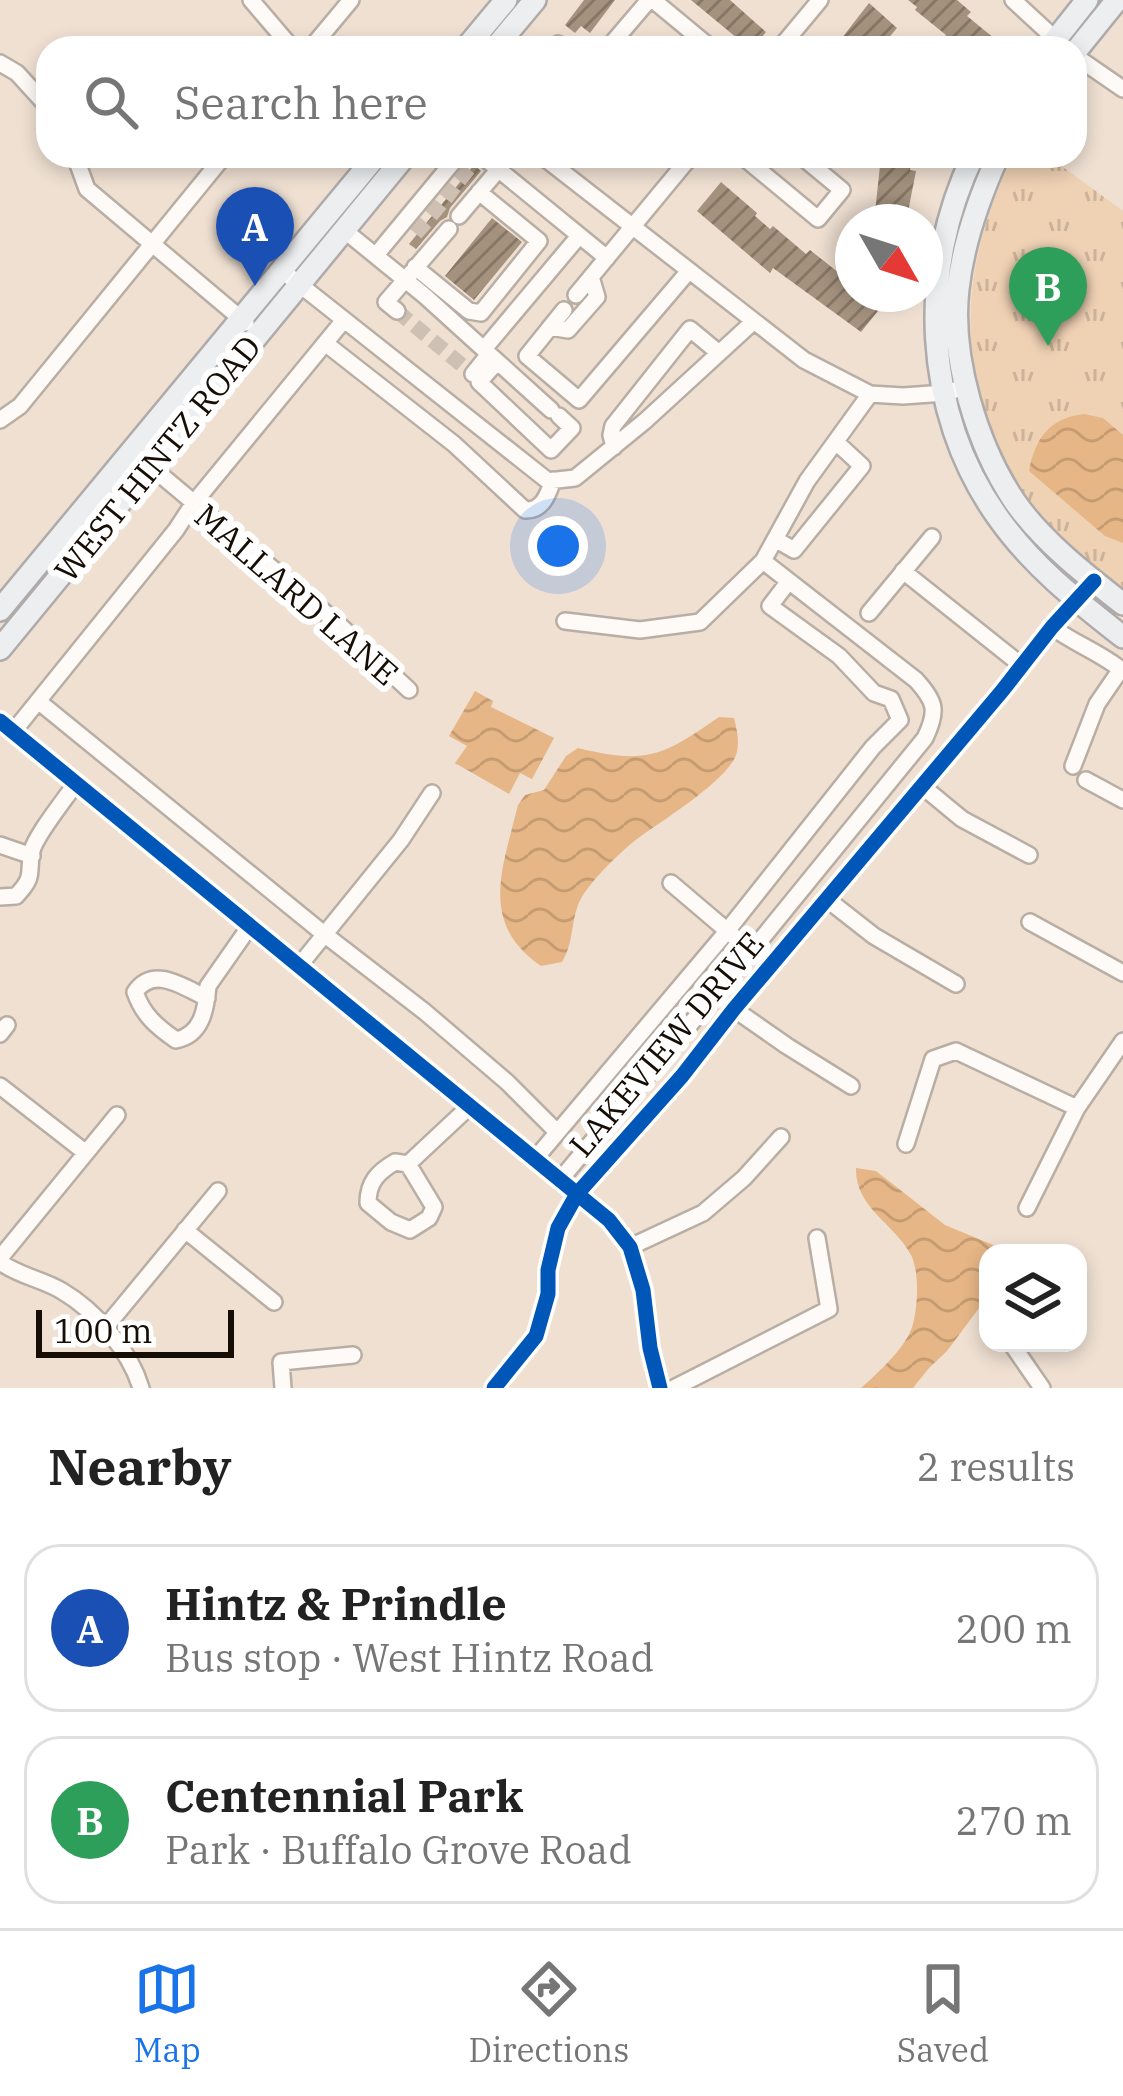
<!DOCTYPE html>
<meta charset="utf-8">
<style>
:root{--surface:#fff;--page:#f6f6f6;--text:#222;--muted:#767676;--line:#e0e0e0;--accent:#1a73e8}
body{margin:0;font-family:"IBM Plex Serif",serif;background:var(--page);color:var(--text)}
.controls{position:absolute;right:36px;bottom:36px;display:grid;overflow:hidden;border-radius:24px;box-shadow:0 6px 18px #0003}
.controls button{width:108px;height:108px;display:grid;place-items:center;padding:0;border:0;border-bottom:3px solid var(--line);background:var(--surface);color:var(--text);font:60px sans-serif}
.compass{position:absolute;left:835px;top:204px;width:108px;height:108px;border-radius:50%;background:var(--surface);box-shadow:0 6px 18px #0003;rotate:129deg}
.scale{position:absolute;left:36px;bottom:30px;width:198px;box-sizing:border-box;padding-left:12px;border:6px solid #160d05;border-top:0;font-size:33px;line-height:42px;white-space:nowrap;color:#160d05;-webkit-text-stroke:9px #fff;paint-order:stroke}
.you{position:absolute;left:558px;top:546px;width:42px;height:42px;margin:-30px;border:9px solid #fff;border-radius:50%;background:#1a73e8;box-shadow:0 0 0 18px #1a73e833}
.badge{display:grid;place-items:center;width:78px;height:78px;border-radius:50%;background:var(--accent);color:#fff;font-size:39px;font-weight:700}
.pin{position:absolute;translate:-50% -99px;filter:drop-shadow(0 3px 6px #0008)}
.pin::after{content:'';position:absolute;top:63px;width:42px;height:36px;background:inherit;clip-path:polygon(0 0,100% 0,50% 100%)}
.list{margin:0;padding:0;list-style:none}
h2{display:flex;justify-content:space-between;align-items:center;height:156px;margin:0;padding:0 48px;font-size:51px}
h2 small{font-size:39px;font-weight:400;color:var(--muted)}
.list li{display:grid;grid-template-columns:78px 1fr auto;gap:36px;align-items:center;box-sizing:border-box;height:168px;margin:0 24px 24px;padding:0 24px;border:3px solid var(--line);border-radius:36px}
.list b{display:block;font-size:45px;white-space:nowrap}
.list p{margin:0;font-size:39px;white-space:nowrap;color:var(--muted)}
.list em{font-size:39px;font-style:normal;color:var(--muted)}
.icon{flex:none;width:66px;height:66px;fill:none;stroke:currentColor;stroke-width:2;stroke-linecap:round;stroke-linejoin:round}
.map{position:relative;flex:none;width:1123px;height:1388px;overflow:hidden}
.search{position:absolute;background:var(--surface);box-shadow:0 6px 18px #0003;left:36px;right:36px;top:36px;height:132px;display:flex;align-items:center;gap:30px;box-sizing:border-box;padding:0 42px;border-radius:36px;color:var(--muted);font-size:45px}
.sheet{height:540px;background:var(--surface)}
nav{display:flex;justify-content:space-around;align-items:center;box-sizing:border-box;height:168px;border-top:3px solid var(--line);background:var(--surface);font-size:33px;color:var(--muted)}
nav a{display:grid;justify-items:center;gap:6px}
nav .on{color:var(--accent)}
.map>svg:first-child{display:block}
</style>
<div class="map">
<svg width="1123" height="1388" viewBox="0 0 1123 1388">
<defs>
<pattern id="grass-tufts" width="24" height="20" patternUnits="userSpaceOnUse" patternTransform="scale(3)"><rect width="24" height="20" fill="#efd1b4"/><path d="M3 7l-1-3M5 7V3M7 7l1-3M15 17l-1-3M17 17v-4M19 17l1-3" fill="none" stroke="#ccb299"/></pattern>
<pattern id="water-waves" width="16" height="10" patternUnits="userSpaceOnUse" patternTransform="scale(3)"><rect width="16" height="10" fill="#e6b686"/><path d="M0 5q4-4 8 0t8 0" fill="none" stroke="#c59b72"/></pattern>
<pattern id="building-hatch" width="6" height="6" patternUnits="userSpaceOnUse" patternTransform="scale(3)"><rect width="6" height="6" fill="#a4927e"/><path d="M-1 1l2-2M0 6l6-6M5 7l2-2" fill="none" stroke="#857665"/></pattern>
</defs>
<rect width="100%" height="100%" fill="#efe0d2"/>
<path fill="url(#grass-tufts)" d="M1013,156H1048L1123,211V591C1091,565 1054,538 1029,504C1020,492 1014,477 1007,464C952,361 963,258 1013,156Z"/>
<path fill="url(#water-waves)" d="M1084,414L1103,418L1123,435V543L1105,536L1029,471C1035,439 1049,418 1084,414Z
M475,691L493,701L491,707L554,738L532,779L520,773L509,794L455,763L467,746L449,736Z
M719,717L734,718C737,730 740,743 736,755C726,782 661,821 637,839C619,853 598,874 585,892C569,914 576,940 562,962L541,966C478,923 503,867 518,805L525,795L544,790L566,756L578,748C647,765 663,756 719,717Z
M856,1168L876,1171L945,1225L993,1245L998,1253H988V1296L947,1351L929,1368L913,1388H861C877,1374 903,1350 911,1330C918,1312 920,1272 911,1255C894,1223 855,1208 856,1168Z"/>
<path fill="url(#building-hatch)" d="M584,0H615L590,33L581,26L575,33L565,25Z
M691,0H730L766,32L753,48H749Z
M908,0H957L971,12L967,16L1006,48H946L940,43L946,35L915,10L917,7Z
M869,3L897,28L880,48H844L838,43Z
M881,156H912L910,170L916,171L906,222H874Z
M474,165L481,171L450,208L447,217L440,221L416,249L409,244Z
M721,182L757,213L755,216L770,229L773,226L806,254L810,250L853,284V294H868L882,306L861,332L773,268L770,273L697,211Z
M492,218L522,242L474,300L445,276Z"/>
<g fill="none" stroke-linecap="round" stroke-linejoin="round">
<path stroke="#cec0b3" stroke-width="15" stroke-dasharray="15 8" stroke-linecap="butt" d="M458,170L473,182
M444,188L460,200
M430,205L453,224
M415,223L430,236
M397,311L470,372"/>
<g stroke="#b9aea3" stroke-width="20">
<path id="minor" d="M251,0L292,48
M653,0L711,48
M1013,0L1065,48
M558,44L564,48
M311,48L351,0
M608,48L649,0
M780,48L820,0
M1075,56L1123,89
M0,63L17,73L48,107
M75,156L87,189L246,323
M482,156L607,258
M542,156L804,360L870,394L903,396L945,393L965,387
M742,156L818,219L842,190L801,156
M459,216L510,156
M344,230L425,296L489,354
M376,255L458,156
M415,267L469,311L481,313L539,241L479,192
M280,269L548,481L575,478L645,421L753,322
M576,295L691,156
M564,310L527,356L579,400L688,272
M397,311L386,302L449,229
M550,327L568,330L597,297L591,277
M325,343L454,444L525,510C543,511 548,494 553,480
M484,349L579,236
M497,362L479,382L551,450L572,428L559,416
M473,374L489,354L551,410
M0,420L20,406L224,156
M614,447L611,435L613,426L690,329L719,353
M131,450L335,621L409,690
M775,539L794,550L862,466L836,442
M903,571L1021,665
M869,613L932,537
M565,621L640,630L700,622L763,561L807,481L870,394
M1052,627C1075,644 1101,653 1123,671
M38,701L324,934L425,1012L507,1082L557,1132
M0,721L609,1220L630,1247L643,1290L650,1348L660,1388
M13,732L176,530L193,504L344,320
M1073,766L1097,704L1121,669
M1086,780L1123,800
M922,786L962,819L1029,855
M0,845L32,856
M671,883L751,951
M0,897L16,896C36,875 27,874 32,851C35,836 66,798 76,783
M828,900L874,936L956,984
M1030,922L1123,973
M299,966L401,840L432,793
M207,998C183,987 154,965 135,992C143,1015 156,1026 176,1040C202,1035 206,1009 208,986L250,926
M734,1009L787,1046L851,1086
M0,1034L7,1025
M0,1086L86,1153
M906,1144L933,1059L956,1051L1077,1108
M535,1159L723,936L873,747L900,720L891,699L874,693L839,656L770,606L789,581
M395,1162L408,1164L434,1207L429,1218L410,1230L391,1222L368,1203C368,1182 378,1172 395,1162Z
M408,1164L470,1106
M560,1180L763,937L925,738C938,711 936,702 916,680L763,561
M1027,1208L1077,1108L1123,1041
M185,1230L274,1302
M630,1247L703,1213L744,1178L781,1137
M0,1258L117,1115
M0,1262C19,1276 42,1279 62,1291C96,1311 130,1351 141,1388
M104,1329L218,1191
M1011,1343L1042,1388
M283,1388L281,1362L353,1355
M494,1388L536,1336L548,1294V1270L558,1228L577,1194L682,1076L734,1009L1002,691L1052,627L1094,581
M674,1388L829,1309L817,1238"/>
</g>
<g stroke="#aeabaa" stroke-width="26">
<path id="major" d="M466,48L506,0
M495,48L535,0
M1049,48L1087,0
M1075,52L1117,0
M973,156C918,269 923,411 997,516C1031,565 1077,601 1123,637
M998,156C979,198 963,243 958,289C950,357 977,446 1015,502C1042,541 1086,575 1123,604
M0,610L376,156
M0,649L405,156"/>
</g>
<use href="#minor" stroke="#fdfaf8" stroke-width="15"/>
<use href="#major" stroke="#eceeef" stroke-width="21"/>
<g stroke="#fff" stroke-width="22">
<path id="cycleway" d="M0,721L609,1220L630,1247L643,1290L650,1348L660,1388
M494,1388L536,1336L548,1294V1270L558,1228L577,1194L682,1076L734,1009L1002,691L1052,627L1094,581"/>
</g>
<use href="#cycleway" stroke="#0057b8" stroke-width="15"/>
</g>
<g text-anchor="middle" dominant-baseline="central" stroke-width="12" stroke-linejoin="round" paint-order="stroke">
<g font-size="33" fill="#160d05" stroke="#fff">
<text transform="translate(157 458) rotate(-51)">WEST HINTZ ROAD</text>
<text transform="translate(297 594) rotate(41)">MALLARD LANE</text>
<text transform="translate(666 1044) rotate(-50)">LAKEVIEW DRIVE</text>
</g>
</g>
</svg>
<div class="controls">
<button><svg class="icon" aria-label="layers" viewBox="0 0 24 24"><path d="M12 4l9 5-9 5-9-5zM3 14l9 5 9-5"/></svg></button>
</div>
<svg class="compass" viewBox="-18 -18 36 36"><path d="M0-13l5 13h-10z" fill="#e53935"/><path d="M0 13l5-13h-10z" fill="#767676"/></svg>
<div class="scale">100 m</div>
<div class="you"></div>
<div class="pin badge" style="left:255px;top:286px;background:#1a4fb4">A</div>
<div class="pin badge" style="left:1048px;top:346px;background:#2e9e5b">B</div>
<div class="search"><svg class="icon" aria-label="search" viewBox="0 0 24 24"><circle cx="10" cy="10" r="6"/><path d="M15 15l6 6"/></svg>Search here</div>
</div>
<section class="sheet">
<h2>Nearby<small>2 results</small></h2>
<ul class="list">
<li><span class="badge" style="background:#1a4fb4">A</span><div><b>Hintz &amp; Prindle</b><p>Bus stop · West Hintz Road</p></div><em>200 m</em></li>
<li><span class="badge" style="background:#2e9e5b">B</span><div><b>Centennial Park</b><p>Park · Buffalo Grove Road</p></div><em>270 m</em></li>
</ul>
</section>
<nav>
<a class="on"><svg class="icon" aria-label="map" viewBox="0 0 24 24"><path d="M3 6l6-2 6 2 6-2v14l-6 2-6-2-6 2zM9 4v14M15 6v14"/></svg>Map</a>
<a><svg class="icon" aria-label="directions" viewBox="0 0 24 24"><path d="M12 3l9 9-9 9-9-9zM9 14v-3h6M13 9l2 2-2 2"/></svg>Directions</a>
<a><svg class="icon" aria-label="saved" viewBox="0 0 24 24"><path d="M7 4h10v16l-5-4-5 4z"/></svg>Saved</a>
</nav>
